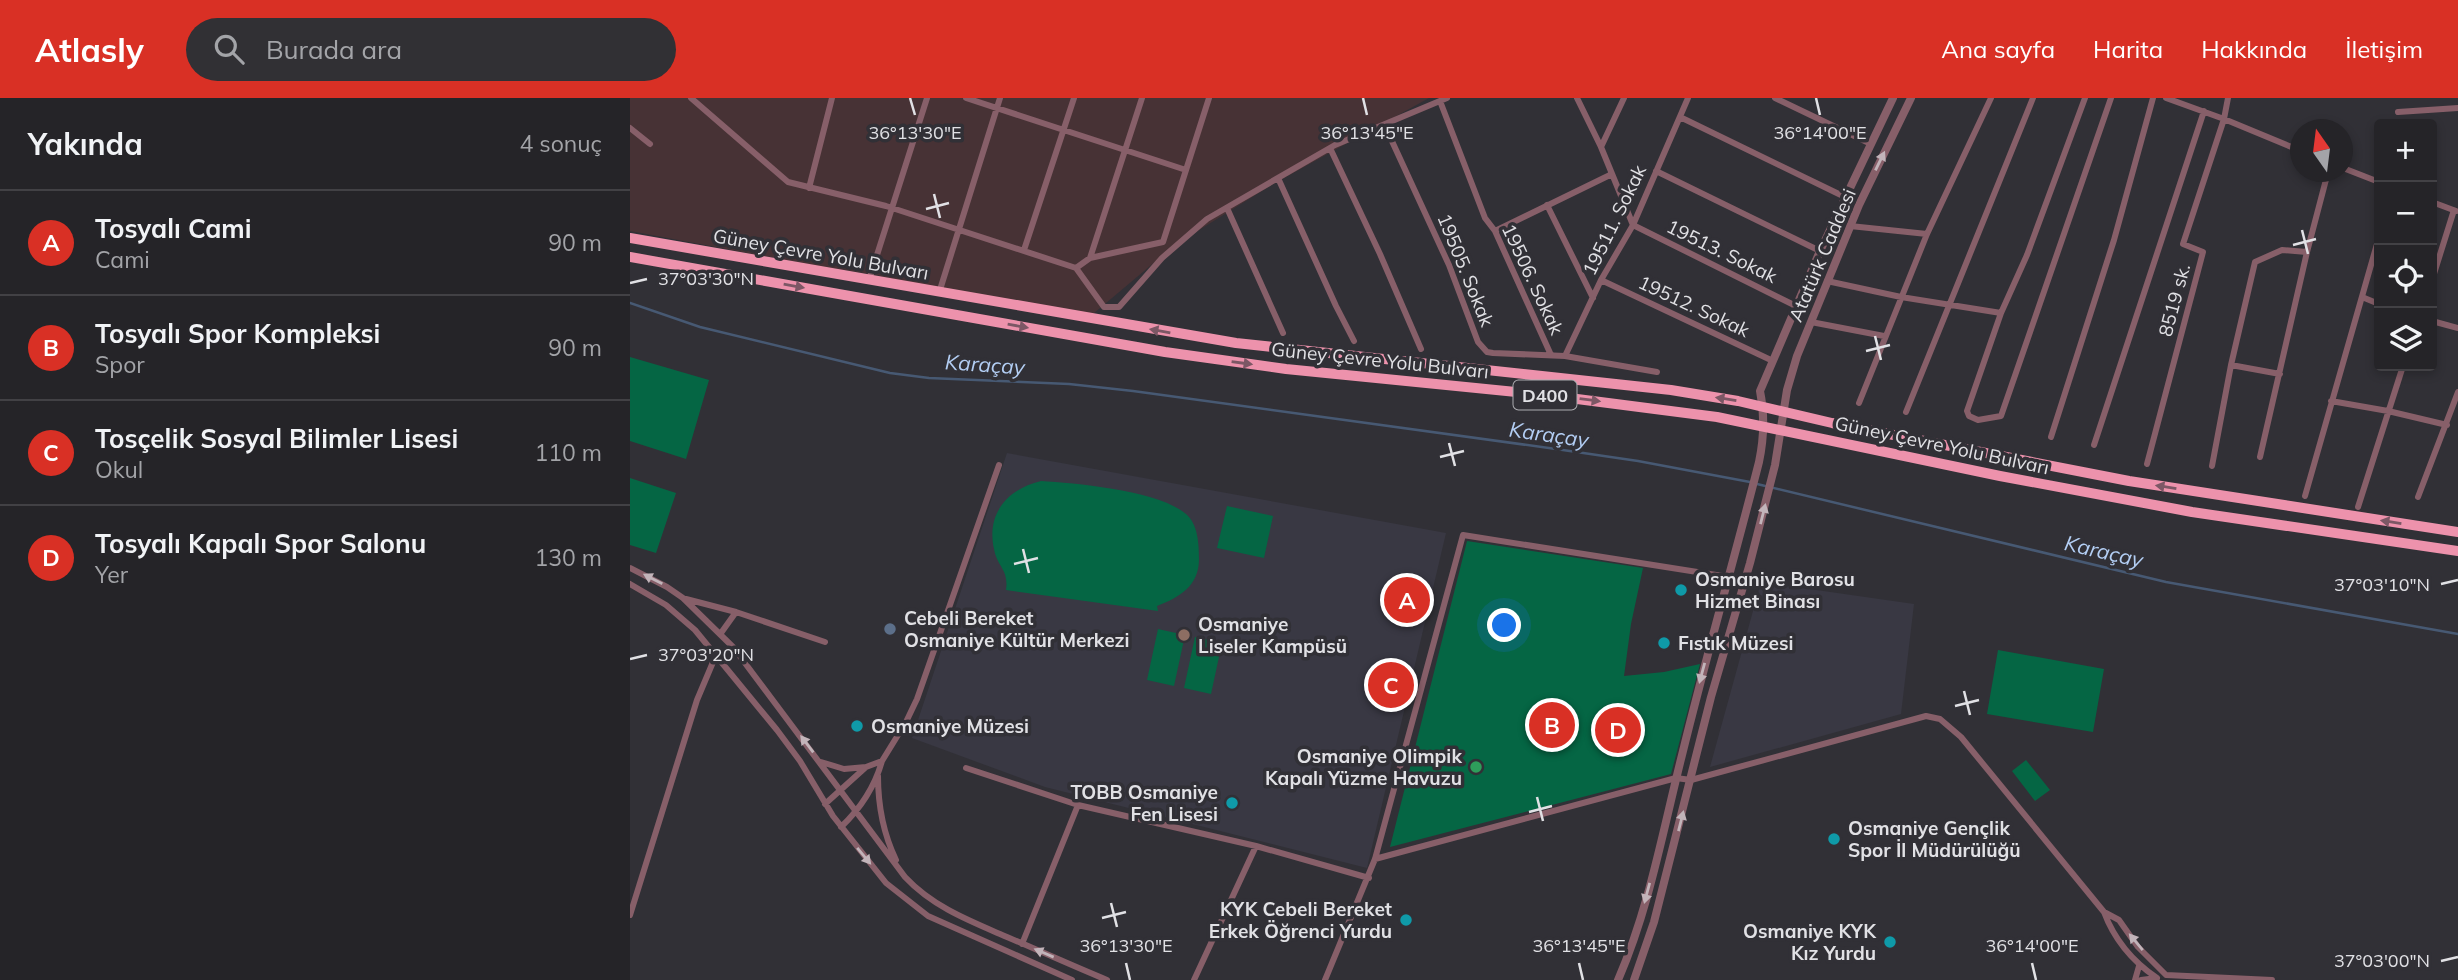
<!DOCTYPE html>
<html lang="tr">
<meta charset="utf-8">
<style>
:root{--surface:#252428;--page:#313034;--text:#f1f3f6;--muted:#a3a4a8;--line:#424145;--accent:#d93025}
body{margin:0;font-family:Mulish,sans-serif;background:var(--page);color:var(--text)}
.controls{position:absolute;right:21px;top:21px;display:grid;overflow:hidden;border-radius:7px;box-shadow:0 4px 10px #0003}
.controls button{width:63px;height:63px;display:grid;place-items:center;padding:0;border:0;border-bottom:2px solid var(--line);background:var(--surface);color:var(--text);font:35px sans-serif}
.compass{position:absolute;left:1660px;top:21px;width:63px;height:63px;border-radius:50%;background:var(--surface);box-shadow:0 4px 10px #0003;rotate:346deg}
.you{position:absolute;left:875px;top:528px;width:24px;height:24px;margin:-18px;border:5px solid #fff;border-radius:50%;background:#1a73e8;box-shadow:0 0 0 10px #1a73e833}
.badge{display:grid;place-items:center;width:46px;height:46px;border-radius:50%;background:var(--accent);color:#fff;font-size:23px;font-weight:700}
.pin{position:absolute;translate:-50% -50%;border:4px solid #fff;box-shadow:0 2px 7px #0006}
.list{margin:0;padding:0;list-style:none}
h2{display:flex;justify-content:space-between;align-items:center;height:91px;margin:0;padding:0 28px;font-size:30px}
h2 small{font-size:23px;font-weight:400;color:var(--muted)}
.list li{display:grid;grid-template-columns:46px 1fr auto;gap:21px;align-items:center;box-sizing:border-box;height:105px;padding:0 28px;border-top:2px solid var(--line)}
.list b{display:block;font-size:26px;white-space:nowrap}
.list p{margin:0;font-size:23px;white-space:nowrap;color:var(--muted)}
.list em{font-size:23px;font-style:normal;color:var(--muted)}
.icon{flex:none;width:38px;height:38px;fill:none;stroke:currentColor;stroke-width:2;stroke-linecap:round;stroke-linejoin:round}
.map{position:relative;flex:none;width:1828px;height:882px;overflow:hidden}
header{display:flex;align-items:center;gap:42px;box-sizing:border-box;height:98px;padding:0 35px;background:var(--accent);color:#fff}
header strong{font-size:33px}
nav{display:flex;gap:38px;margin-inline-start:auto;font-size:24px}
.search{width:490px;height:63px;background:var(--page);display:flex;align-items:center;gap:18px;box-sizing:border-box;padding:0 24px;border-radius:38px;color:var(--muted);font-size:26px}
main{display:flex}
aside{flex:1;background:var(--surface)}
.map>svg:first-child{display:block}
</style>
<header>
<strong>Atlasly</strong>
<div class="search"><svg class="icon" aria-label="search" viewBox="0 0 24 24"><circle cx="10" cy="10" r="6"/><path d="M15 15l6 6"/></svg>Burada ara</div>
<nav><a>Ana sayfa</a><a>Harita</a><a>Hakkında</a><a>İletişim</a></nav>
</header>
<main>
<aside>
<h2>Yakında<small>4 sonuç</small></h2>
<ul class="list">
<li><span class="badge">A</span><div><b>Tosyalı Cami</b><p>Cami</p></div><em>90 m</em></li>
<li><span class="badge">B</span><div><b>Tosyalı Spor Kompleksi</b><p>Spor</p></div><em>90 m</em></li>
<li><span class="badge">C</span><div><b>Tosçelik Sosyal Bilimler Lisesi</b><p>Okul</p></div><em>110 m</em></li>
<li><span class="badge">D</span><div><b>Tosyalı Kapalı Spor Salonu</b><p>Yer</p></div><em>130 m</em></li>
</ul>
</aside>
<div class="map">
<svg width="1828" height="882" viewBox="0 0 1828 882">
<rect width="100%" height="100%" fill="#313036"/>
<path fill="#393843" d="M377,355L816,435L737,770L415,689L282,640Z
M1131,484L1284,506L1271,616L1080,669Z"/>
<path fill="#473235" d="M0,0H799L645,85L545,147L463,216L284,186L247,177L183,167L0,133Z"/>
<path fill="#056644" d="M0,259L79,282L56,361L0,343Z
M0,380L46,395L26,455L0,447Z
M411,383C447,385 530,393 556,416C568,426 569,446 569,461C569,488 550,499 527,508L528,513L376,492C379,471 367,469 364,451C356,415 378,391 411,383Z
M597,408L643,418L634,460L587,450Z
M837,443L1013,470L1001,526L994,578L1034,574L1070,566L1041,676L760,749Z
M528,531L555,537L544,588L517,582Z
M565,539L592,545L581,596L554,590Z
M1368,552L1474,571L1463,634L1357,616Z
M1396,662L1420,692L1405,703L1382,673Z"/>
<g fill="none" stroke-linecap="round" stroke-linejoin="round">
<path stroke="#475973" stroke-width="2.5" d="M0,205L70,229L260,275L299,280L439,286L503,293L926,351L1008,363L1120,384
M1127,386L1536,484L1828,536"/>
<path stroke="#875f69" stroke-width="6" d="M61,0L158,84L256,108L446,170L474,209H489L532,160L577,121L705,47L817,0
M336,0L556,72
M947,0L971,49L1003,127L1166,208
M1145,0L1241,46
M1455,0L1397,157L1371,215L1337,313L1339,318L1348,322L1371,318L1481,0
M1536,0L1594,21L1671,53
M810,3L855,120L865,133L921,257
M1768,14L1828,10
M1050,19L1215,99
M755,28L819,167L848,244L857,254L863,255L935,258L1027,274
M0,30L20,46
M971,49L994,0
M700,50L750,156L791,251
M1713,70L1749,84
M1026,73L1190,153
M648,80L706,208L724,243
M179,90L202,0
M1802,104L1826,113
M917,107L963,200
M597,110L653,235
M1220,128L1297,136
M865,133L982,76
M394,152L444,0
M460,160L533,144L579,0
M446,170L460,160L512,0
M239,182L297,0
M971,182L1143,263
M1802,182L1824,112
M1197,183L1271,199L1371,215
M309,195L370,0
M1732,199L1749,206
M1802,223L1828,230
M1181,224L1254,238
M935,258L971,182L1003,127L1058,0
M1601,267L1650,276
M1701,303L1758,313L1817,327
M1229,305L1297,136L1361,0
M1276,314L1403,0
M1421,339L1484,142L1523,0
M1464,347L1574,13
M1630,359L1677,154L1698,74
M1517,366L1573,154L1553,146L1594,21L1598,0
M1582,368L1601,267L1625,164L1652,152L1677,154
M1675,398L1749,139
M1788,399L1828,294
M1728,409L1773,268
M0,470L37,489L53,500L103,549L275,779C303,809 340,823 377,839C410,853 443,868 477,882
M0,486L36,507L65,532L147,632L170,663L203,718L256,785L298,818L442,882
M56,501L106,514L91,535
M106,514L195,544
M252,663L276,624L287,601L369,367
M191,664L214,671L236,669
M336,670L448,707L392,846
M248,678C248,708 253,735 266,762
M195,706L236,669L252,663C245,688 230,711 211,729
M448,707L626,748L739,780
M745,761L1046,680L1061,682L1296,618L1310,621L1331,639L1474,814C1484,841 1502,863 1527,880
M1474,814L1489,822L1508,849L1536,877L1642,882
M0,817L67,602L86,557
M564,882L626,748
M695,882L745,761L833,437L1099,479
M1505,882L1509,868
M1511,882L1527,880"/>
<path stroke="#875f69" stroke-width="8" d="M988,882C1019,811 1033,732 1052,657C1076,559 1104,462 1129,364C1134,340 1135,317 1130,293L1190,153L1263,0
M1004,882L1024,824L1081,599L1120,465L1145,367L1157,292L1167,258L1229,107L1281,0"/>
<path stroke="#ed92ac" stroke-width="10" d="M0,140L606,245L1041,292L1108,303L1202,325L1499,383L1828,434
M0,159L535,254L656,271L916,297L1087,319L1370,378L1562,414L1828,453"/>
</g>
<defs><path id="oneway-solid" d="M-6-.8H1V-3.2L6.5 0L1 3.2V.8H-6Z" transform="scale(1.75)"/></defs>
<g fill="#c2b4ba">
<use href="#oneway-solid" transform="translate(1250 63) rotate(-64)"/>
<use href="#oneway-solid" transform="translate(1133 416) rotate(-76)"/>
<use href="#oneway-solid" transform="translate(23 481) rotate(-153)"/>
<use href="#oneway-solid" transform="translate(1072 575) rotate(105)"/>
<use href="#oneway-solid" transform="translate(177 646) rotate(-127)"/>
<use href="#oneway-solid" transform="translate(1051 723) rotate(-76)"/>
<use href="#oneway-solid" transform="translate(234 758) rotate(50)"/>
<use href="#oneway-solid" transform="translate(1017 795) rotate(105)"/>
<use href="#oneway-solid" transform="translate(1506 844) rotate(-130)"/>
<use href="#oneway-solid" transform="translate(414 855) rotate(-157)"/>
</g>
<g fill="#7c5765">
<use href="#oneway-solid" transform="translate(164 188) rotate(10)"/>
<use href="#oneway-solid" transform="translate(388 228) rotate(10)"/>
<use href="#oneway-solid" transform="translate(530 233) rotate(-170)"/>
<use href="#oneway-solid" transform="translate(612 265) rotate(8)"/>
<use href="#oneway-solid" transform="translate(1096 301) rotate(-171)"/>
<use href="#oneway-solid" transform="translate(960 302) rotate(7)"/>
<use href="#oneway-solid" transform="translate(1536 389) rotate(-171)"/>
<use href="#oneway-solid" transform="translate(1761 424) rotate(-171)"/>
</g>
<path fill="none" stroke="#e1e1e5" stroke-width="2.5" d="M280,0L285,17M733,0L737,17M1186,0L1190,17M304,96L310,120M296,111L319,105M1672,132L1678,156M1663,147L1686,141M0,185L17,181M1245,238L1251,262M1236,253L1260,247M819,345L825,368M810,359L834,353M393,451L399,475M384,466L408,460M1811,486L1828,482M0,561L17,557M1334,593L1340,617M1325,608L1349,602M907,699L913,723M899,714L922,708M481,805L487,829M472,820L496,814M1811,863L1828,859M496,865L500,882M949,865L953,882M1402,865L1406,882"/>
<g fill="#0f9aa8" stroke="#313036" stroke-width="2.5">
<circle cx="1051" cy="492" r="7"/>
<circle cx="1034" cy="545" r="7"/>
<circle cx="227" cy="628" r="7"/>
<circle cx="602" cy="705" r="7"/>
<circle cx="1204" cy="741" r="7"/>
<circle cx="776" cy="822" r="7"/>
<circle cx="1260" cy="844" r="7"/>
</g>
<circle fill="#5c6f8a" stroke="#313036" stroke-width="2.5" cx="260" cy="531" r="7"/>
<circle fill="#8d6e63" stroke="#313036" stroke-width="2.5" cx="554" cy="537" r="7"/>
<circle fill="#2e9e5b" stroke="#313036" stroke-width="2.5" cx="846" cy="669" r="7"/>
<g text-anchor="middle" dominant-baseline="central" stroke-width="7" stroke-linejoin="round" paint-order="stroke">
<rect fill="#313036" stroke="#acacb0" stroke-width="2" x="883.5" y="282.5" width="63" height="29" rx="5"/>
<g font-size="18" font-weight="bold" fill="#e1e1e5">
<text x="915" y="297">D400</text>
</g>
<g font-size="19" fill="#e1e1e5" stroke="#313036">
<text transform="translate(984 122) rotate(-64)">19511. Sokak</text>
<text transform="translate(1092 153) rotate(26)">19513. Sokak</text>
<text transform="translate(191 156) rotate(10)">Güney Çevre Yolu Bulvarı</text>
<text transform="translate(1192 157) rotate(-67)">Atatürk Caddesi</text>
<text transform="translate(836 172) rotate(68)">19505. Sokak</text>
<text transform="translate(903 181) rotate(65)">19506. Sokak</text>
<text transform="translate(1544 202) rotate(-75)">8519 sk.</text>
<text transform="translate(1064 208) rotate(25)">19512. Sokak</text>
<text transform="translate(750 262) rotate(6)">Güney Çevre Yolu Bulvarı</text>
<text transform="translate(1312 347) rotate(12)">Güney Çevre Yolu Bulvarı</text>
</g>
<g font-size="19" font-weight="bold" fill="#e1e1e5" stroke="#313036" text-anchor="start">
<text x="1065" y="481">Osmaniye Barosu<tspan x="1065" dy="22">Hizmet Binası</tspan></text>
<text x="274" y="520">Cebeli Bereket<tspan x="274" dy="22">Osmaniye Kültür Merkezi</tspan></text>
<text x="568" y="526">Osmaniye<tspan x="568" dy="22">Liseler Kampüsü</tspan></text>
<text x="1048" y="545">Fıstık Müzesi</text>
<text x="241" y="628">Osmaniye Müzesi</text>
<text x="832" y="658" text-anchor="end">Osmaniye Olimpik<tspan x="832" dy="22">Kapalı Yüzme Havuzu</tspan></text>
<text x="588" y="694" text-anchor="end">TOBB Osmaniye<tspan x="588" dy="22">Fen Lisesi</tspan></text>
<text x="1218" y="730">Osmaniye Gençlik<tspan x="1218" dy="22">Spor İl Müdürülüğü</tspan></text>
<text x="762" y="811" text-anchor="end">KYK Cebeli Bereket<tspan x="762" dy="22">Erkek Öğrenci Yurdu</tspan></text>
<text x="1246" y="833" text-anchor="end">Osmaniye KYK<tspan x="1246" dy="22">Kız Yurdu</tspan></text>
</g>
<g font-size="21" font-style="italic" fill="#b3cef4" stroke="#313036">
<text transform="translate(355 266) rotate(4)">Karaçay</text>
<text transform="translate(919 336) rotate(8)">Karaçay</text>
<text transform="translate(1474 453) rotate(13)">Karaçay</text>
</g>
</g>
<g font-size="18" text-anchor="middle" fill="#e1e1e5" stroke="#313036" stroke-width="7" stroke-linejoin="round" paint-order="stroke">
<text x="285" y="41">36°13'30"E</text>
<text x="737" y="41">36°13'45"E</text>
<text x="1190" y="41">36°14'00"E</text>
<text x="76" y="187">37°03'30"N</text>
<text x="1752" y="493">37°03'10"N</text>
<text x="76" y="563">37°03'20"N</text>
<text x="496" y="854">36°13'30"E</text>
<text x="949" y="854">36°13'45"E</text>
<text x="1402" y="854">36°14'00"E</text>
<text x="1752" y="869">37°03'00"N</text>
</g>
</svg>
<div class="controls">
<button>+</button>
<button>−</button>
<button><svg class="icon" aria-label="locate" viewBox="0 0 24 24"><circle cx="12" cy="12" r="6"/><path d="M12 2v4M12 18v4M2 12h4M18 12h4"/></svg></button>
<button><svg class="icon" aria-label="layers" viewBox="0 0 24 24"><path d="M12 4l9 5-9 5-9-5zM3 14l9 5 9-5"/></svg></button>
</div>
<svg class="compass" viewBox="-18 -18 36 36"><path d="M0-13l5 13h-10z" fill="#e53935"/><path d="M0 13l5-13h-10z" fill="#a3a4a8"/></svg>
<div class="you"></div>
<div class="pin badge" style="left:777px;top:502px">A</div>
<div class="pin badge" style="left:922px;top:627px">B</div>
<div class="pin badge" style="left:761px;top:587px">C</div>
<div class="pin badge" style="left:988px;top:632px">D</div>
</div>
</main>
